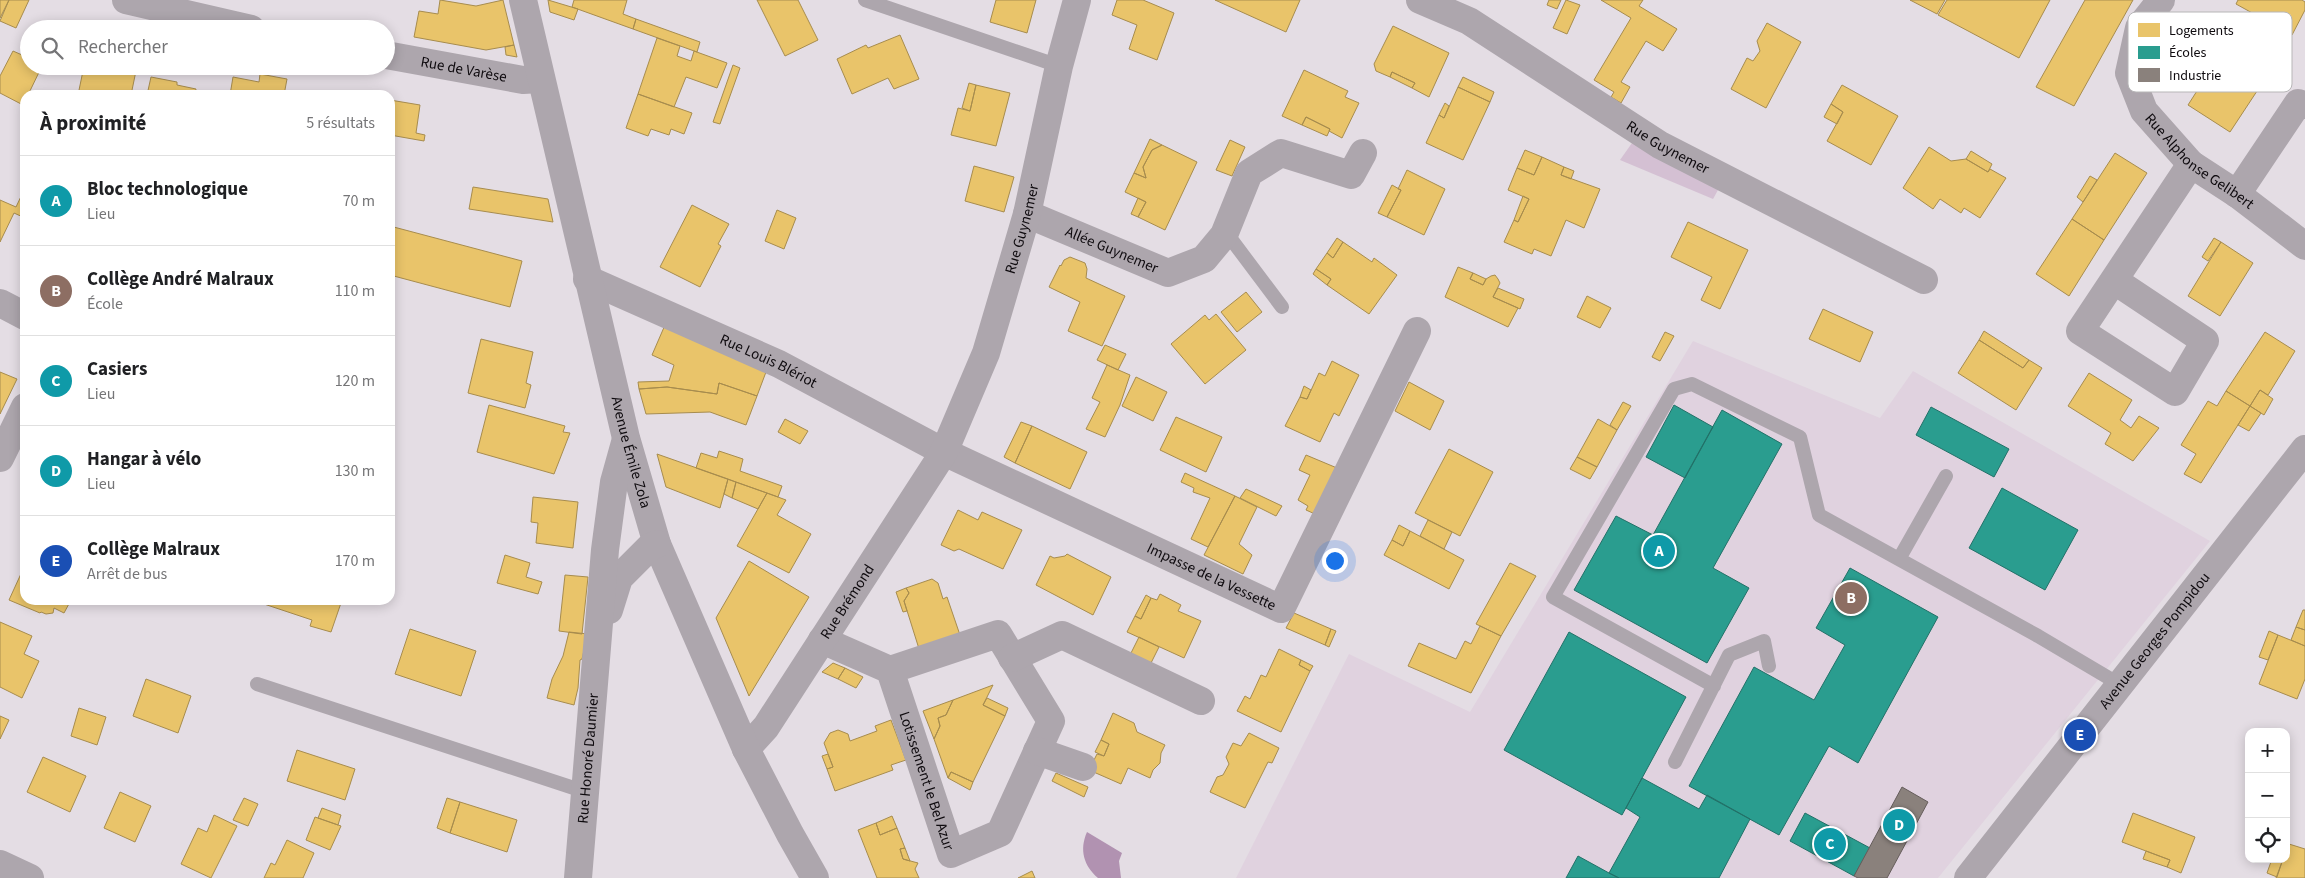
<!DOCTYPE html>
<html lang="fr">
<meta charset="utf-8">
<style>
:root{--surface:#fff;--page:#f2f2f2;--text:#202124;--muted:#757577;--line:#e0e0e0;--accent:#595459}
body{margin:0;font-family:"Source Sans 3",sans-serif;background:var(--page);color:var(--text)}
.controls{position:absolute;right:15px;bottom:15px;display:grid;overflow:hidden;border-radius:10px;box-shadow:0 2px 12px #0003}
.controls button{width:45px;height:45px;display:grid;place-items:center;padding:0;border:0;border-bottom:1px solid var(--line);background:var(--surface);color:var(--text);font:25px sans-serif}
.you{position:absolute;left:1334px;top:560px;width:18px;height:18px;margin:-12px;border:4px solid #fff;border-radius:50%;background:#1a73e8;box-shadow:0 0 0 8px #1a73e833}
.badge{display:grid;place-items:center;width:32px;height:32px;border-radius:50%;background:var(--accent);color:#fff;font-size:16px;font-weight:700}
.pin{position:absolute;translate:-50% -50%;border:2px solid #fff;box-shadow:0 1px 5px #0006}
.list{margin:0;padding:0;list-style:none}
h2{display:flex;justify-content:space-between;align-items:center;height:65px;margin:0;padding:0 20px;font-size:21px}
h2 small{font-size:16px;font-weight:400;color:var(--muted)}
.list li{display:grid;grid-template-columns:32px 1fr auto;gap:15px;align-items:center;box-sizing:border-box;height:90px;padding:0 20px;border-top:1px solid var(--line)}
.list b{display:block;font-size:19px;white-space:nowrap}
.list p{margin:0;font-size:16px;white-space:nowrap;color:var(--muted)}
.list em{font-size:16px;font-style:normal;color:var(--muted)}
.icon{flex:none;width:28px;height:28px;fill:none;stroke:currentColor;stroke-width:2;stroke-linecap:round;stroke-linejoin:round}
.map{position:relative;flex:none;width:2305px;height:878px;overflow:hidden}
.search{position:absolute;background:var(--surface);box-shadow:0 2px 12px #0003;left:20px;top:20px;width:375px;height:55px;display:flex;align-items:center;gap:12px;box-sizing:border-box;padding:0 18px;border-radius:28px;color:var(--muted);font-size:19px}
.panel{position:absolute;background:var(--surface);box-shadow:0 2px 12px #0003;left:20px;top:90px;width:375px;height:515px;border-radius:15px}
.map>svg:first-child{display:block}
</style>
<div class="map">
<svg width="2305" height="878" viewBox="0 0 2305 878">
<rect width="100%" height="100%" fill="#e4dde4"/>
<path fill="#e0d2df" d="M1693,341L1880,418L1913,371L2210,541L1938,878H1236L1349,654L1470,712Z"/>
<path fill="#d4c0d3" d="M1632,143L1718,190L1713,199L1620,160Z"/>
<path fill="#b192b1" d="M1087,832L1122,853L1119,861L1121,878H1098C1084,866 1079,850 1087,832Z"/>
<path fill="#e9c46a" stroke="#a78c4e" d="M0,0H9L0,18Z
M9,0H29L16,28L0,21Z
M440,0L476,6L503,0L514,45L486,50L414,37L419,11L438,14Z
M548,0L578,9L574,20L550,12Z
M574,0H627L623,14L636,19L633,29L572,7Z
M757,0H798L818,40L785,56Z
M996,0H1036L1027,33L990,22Z
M1117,0H1143L1174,13L1157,60L1129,49L1137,25L1112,15Z
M1215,0H1300L1286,32Z
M1549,0H1561L1557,9L1547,5Z
M1566,0L1580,5L1567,34L1553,28Z
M1601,0H1643L1639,6L1677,29L1663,51L1646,41L1621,82L1630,87L1621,103L1611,97L1614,92L1594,80L1631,18Z
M1910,0H1945L1937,14Z
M1947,0H2050L2019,58L1938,15Z
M2085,0H2133L2074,106L2036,87Z
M2238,0H2302L2305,2V10L2292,35L2236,4Z
M636,19L700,42L697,52L633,29Z
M1767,23L1801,42L1766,108L1731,89L1747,58L1753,61L1760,51L1757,41Z
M1393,26L1449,53L1429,97L1412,88L1415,83L1392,72L1390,77L1376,71L1374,64Z
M900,35L919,79L894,89L888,78L852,94L837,59L866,45L868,48Z
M657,38L680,46L677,56L691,61L694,51L727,63L717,88L686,77L674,107L638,94Z
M514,45L517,57L506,55L505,47Z
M13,51L29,58V66H42L28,95H25L23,105L0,93V76Z
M2218,58L2261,85L2230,132L2188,105Z
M733,65L740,68L720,124L713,122Z
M84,66H137L131,95H78Z
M1304,70L1348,91L1345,97L1359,103L1342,138L1329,131L1330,129L1306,117L1302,125L1282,116Z
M1392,72L1415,83L1412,88L1390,77Z
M260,74L287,79L284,95H230L233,77L259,82Z
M151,77L177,82V85L196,89L195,95H147Z
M1463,77L1494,92L1490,102L1458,87Z
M969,83L976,85L970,111L962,108Z
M976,85L1010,93L996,146L951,135L958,108L970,111Z
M1842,85L1898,116L1871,165L1827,141L1843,112L1831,104Z
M1458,87L1490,102L1463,160L1426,143L1439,115L1444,118Z
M338,92L358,95H337Z
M638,94L692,113L684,134L671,129L669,135L651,129L648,136L626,128Z
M390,100L420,105L416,133L425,135L424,141L390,135Z
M1445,103L1449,106L1444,118L1439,115Z
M1831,104L1843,112L1837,124L1824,117Z
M1306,117L1330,129L1327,136L1302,125Z
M1150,139L1162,145L1152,150L1143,167L1146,178L1134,173Z
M1230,140L1245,147L1232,176L1216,170Z
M1162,145L1197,162L1165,230L1138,217L1146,202L1125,192L1134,173L1146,178L1143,167L1152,150Z
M1929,147L1951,161L1966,159L1988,172L1990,169L2006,178L1980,218L1964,208L1961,213L1940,199L1933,209L1903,188Z
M1525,150L1542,157L1534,175L1517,168Z
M1971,151L1992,164L1988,172L1966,159Z
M2115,153L2147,173L2104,240L2072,219Z
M1542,157L1564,167L1561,175L1600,189L1584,228L1566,220L1551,256L1534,249L1532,254L1504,242L1514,220L1518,222L1529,199L1508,190L1517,168L1534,175Z
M974,166L1014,177L1004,212L965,201Z
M1564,167L1574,171L1571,179L1561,175Z
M1407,170L1445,189L1424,235L1387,217L1401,190L1398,189Z
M2090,176L2097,180L2083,202L2077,197Z
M1392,185L1401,190L1387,217L1378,213Z
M473,187L548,199L553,222L469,209Z
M25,188V218L14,213L0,242V200L16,207Z
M1523,196L1529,199L1518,222L1514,220Z
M1138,198L1146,202L1138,217L1131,214Z
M692,205L729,224L718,244L721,246L700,287L660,267Z
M777,210L796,218L784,249L765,241Z
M2072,219L2104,240L2069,296L2036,274Z
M1688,222L1748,250L1720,309L1701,300L1712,277L1671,257Z
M390,226L522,261L510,307L390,275Z
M1337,238L1343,242L1333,258L1327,253Z
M2214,238L2221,242L2208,261L2202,257Z
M1343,242L1372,262L1374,258L1397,275L1369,314L1327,285L1331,279L1316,269L1327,253L1333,258Z
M2221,242L2253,263L2220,316L2188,296Z
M1070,257L1085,263L1087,269L1086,278L1125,296L1102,346L1068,331L1080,302L1049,287L1060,265L1061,266L1064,260Z
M1458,267L1473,273L1470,279L1483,285L1486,279L1491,276L1495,275L1498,279L1500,283L1493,297L1518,308L1508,327L1445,297Z
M1316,269L1331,279L1327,285L1313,274Z
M1473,273L1486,279L1483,285L1470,279Z
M1498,288L1524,299L1520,309L1493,297Z
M1246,292L1262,312L1237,332L1221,312Z
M1587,296L1611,308L1600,328L1577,317Z
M1823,309L1873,332L1860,362L1809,339Z
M1216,314L1246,350L1205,384L1171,344L1205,315L1209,320Z
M665,325L766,372L757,396L719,383L717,394L667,387L639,389L638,382L669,381L674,365L652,355Z
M1984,331L2029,360L2023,368L1979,340Z
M1665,332L1674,336L1660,361L1652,357Z
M2265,332L2295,351L2268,395L2260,390L2250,406L2226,391Z
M481,339L533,352L526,383L531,385L525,408L468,393Z
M1979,340L2023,368L2029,360L2042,368L2016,410L1958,373Z
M1105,345L1126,354L1118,370L1097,360Z
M1332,361L1359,375L1339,416L1334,413L1320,442L1285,426L1300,397L1307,399L1319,373L1325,376Z
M1107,365L1130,375L1120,405L1105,437L1086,429L1100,402L1092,398Z
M0,372L17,379L0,414Z
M2089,373L2132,400L2120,420L2131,428L2139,416L2159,428L2133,461L2105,444L2111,433L2068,406Z
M1136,377L1167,392L1153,421L1122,406Z
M1409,382L1444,401L1430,430L1395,411Z
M719,383L757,396L746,425L710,412L646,414L639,389L667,387L717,394Z
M1304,386L1311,390L1307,399L1300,397Z
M2260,390L2273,399L2264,415L2250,406Z
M2226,391L2250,406L2201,483L2184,474L2196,454L2181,445L2208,401L2217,406Z
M1623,402L1631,406L1617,430L1610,425Z
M489,405L565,426L563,432L570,433L554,474L477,452Z
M2250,406L2261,413L2249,431L2238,425Z
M1176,417L1222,437L1206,472L1160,450Z
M785,419L808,431L800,444L778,432Z
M1598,419L1617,430L1597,467L1577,457Z
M1021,422L1032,426L1015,463L1004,457Z
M1032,426L1087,452L1070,489L1015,463Z
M1449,449L1493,472L1460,536L1415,513Z
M719,451L743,459L740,471L782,486L778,497L696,468L701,453L717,458Z
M657,454L728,479L720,508L666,487Z
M1306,455L1337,468L1315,514L1306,510L1308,506L1298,500L1310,475L1299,470Z
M1577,457L1597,467L1590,479L1570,469Z
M1185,473L1235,496L1208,547L1191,539L1210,498L1193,492L1194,488L1181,482Z
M728,479L736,482L732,498L724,494Z
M736,482L767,493L758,509L732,498Z
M1246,489L1282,506L1276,516L1240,498Z
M767,493L786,500L777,515L811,534L789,573L737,546Z
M1235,496L1257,507L1239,544L1252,555L1243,574L1204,555Z
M533,497L578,502L573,548L536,543L538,523L531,522Z
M958,510L978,520L982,512L1022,530L1003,569L959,549L954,551L941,545Z
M1428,520L1452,532L1444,549L1420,536Z
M1399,525L1410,531L1403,546L1392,540Z
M1410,531L1464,560L1449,589L1384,555L1392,540L1403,546Z
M1067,554L1111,577L1093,615L1036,585L1050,556L1054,558L1065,556Z
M505,555L530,563L526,577L542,582L538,594L497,583Z
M749,561L809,597L749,696L716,618Z
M1510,563L1536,576L1501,636L1476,624Z
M25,565V600H71L64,613L54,608L53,613L46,614L41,612L40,613L9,600Z
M565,575L588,577L582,634L559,631Z
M932,579L938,583L943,599L947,597L961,638L920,652L904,601L909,593L906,588Z
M906,588L909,593L904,601L907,611L903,612L896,592Z
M1160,594L1181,605L1178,611L1201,621L1184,658L1127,632L1135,616L1141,619L1151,598L1157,600Z
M1146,595L1151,598L1141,619L1135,616Z
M265,600H342L331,632L310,626L312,620L264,604Z
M2303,610H2305V630L2296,627Z
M1294,613L1331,629L1325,645L1286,628Z
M0,622L32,636L24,654L39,661L22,698L0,687Z
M1480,626L1501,636L1471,693L1408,666L1419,643L1456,659L1465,641L1471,644Z
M2296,627L2305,630V646L2291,640Z
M410,629L476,651L461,696L395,674Z
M1331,629L1336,631L1329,647L1325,645Z
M2269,631L2278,635L2268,660L2259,657Z
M569,632L588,634L582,659L580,660L578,688L574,705L547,698L552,679L563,656Z
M2278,635L2305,646V679L2297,699L2259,684Z
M1139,637L1159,647L1149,667L1129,657Z
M1279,649L1301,660L1299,665L1310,671L1281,732L1237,711L1245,696L1250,699L1261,675L1266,677Z
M1301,660L1313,666L1310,671L1299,665Z
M833,663L845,668L838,679L822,672Z
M845,668L863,677L856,688L838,679Z
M146,679L191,696L178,733L133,716Z
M993,685L983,705L1005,716L973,782L951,772L948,778L934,739L940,726L938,718L946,715L953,700Z
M987,698L1008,708L1005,716L983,705Z
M953,700L946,715L938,718L940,726L934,739L923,711Z
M79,708L106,717L97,745L71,736Z
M1113,713L1134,723L1137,732L1165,745L1161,753L1160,763L1153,770L1150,778L1128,768L1121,784L1089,770L1097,754L1104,756L1109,744L1101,740Z
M0,716L9,720L0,739Z
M891,720L906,760L891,765L893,770L835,791L827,769L833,767L824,743L830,733L838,730L848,734L850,741L877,731L875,726Z
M1249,733L1279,748L1272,763L1268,762L1245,808L1210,792L1217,777L1223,775L1229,764L1226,757L1233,743L1241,746Z
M1101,740L1109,744L1104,756L1095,752Z
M297,750L355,769L345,800L287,781Z
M828,754L833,767L827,769L822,756Z
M43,757L86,776L70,812L27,792Z
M951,772L973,782L970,790L948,778Z
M1056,773L1088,787L1084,797L1052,781Z
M120,792L151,806L135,842L104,828Z
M244,798L258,804L248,826L233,820Z
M447,798L460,802L450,833L437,828Z
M460,802L517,820L507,852L450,833Z
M322,808L341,815L338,825L318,818Z
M2133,813L2195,837L2181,873L2167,867L2170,860L2122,842Z
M214,815L237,826L211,878L181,864L198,828L207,832Z
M892,816L897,828L880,835L876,823Z
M315,817L341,826L330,850L306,840Z
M876,823L880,835L897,828L905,848L900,849L903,859L918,863L915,869L919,878H877L858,830Z
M287,840L314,853L303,878H264L271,863L275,865Z
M2289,844L2305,849V878H2276L2283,859H2286Z
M905,848L910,861L903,859L900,849Z
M2146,851L2170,860L2167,867L2143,859Z
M2272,859H2283L2277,877L2267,873Z
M1032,871L1035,878H1018Z"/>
<path fill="#2a9d8f" stroke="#227168" d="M1674,405L1713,427L1685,478L1646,457Z
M1931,407L2009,449L1994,477L1916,435Z
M1722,410L1782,444L1713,568L1749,588L1707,663L1574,590L1616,516L1653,535Z
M2002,488L2078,530L2045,590L1969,548Z
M1850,568L1938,617L1858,763L1829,746L1779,835L1689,786L1754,667L1814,700L1845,645L1816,628Z
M1569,632L1686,697L1622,815L1504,750Z
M1642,778L1699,809L1707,795L1750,819L1719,878H1619L1609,873L1640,817L1626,808Z
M1805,813L1870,848L1854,876L1790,841Z
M1578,856L1609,873L1619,878H1566Z"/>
<path fill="#8a817c" stroke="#655d5b" d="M1902,787L1928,802L1887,878H1858L1854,876Z"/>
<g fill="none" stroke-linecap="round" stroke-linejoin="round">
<path stroke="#ada6ad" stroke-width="14" d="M865,0L1059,66
M1225,231L1282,307
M1899,559L1946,476
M257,684L586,792
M1714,686L1553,597L1674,389L1692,384L1800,437L1819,515L2038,636L2119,684
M1675,762L1729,655L1764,641L1769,666"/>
<g stroke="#ada6ad" stroke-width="28">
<path d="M126,0L251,29"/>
<path id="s1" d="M1420,0L1469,21L1660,145L1924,280"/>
<path id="s2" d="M2161,0L2139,28L2129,73L2144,111L2191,164L2237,194L2305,246"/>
<path id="s3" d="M386,55L523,80L540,79"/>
<path d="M2237,194L2298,103L2305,105"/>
<path id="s4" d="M1027,214L1168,273L1204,259L1224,235L1249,173L1281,153L1351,175L1363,153"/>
<path id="s5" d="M587,279L779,364L944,452L1281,609L1417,331"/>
<path d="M2115,281L2205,341L2175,392L2080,331L2191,164"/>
<path d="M0,303L25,316"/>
<path d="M0,458L25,407"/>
<path id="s6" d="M822,640L890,670L951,854L1000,833L1051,721L998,634L890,670"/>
<path d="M1012,658L1062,635L1201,701"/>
<path id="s7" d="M746,749L766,727L944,452L986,353L1027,214L1059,66L1077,0"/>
<path d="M1037,751L1083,767"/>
<path d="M0,864L30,878"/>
<path id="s8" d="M1968,878L2305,449"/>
</g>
<g stroke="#ada6ad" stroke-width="28">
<path id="s9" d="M523,0L626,438L657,544L746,749L790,834L815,878"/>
<path d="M609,610L619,578L650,547L657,544"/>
<path id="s10" d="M578,878L605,550L614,482L626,439"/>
</g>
</g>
<g text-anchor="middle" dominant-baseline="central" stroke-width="5" stroke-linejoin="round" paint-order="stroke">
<g font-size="15" fill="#0e0a0e" stroke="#fff">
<text stroke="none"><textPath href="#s3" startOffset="79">Rue de Varèse</textPath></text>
<text stroke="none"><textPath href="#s1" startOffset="289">Rue Guynemer</textPath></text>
<text stroke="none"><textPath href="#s2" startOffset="198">Rue Alphonse Gelibert</textPath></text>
<text stroke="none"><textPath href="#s7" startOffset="594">Rue Guynemer</textPath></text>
<text stroke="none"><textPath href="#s4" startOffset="92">Allée Guynemer</textPath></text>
<text stroke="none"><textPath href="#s5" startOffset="199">Rue Louis Blériot</textPath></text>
<text stroke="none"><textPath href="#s9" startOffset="465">Avenue Émile Zola</textPath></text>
<text stroke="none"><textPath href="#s5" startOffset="692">Impasse de la Vessette</textPath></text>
<text stroke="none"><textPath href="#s7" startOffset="179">Rue Brémond</textPath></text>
<text stroke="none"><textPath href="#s8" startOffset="302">Avenue Georges Pompidou</textPath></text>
<text stroke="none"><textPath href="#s10" startOffset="120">Rue Honoré Daumier</textPath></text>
<text stroke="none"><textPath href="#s6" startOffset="191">Lotissement le Bel Azur</textPath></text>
</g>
</g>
<rect x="2128" y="12" width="164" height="80" rx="8" fill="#fff" stroke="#b7b6b7" stroke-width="1"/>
<rect x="2138" y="23" width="22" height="14" fill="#e9c46a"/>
<rect x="2138" y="46" width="22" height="13" fill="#2a9d8f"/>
<rect x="2138" y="68" width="22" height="14" fill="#8a817c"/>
<g font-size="14" fill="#0e0a0e">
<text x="2169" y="35">Logements</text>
<text x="2169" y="57">Écoles</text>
<text x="2169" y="80">Industrie</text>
</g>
</svg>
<div class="controls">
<button>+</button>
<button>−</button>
<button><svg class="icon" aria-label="locate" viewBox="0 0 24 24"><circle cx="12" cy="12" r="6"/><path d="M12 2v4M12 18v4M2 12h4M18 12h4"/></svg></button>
</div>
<div class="you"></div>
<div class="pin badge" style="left:1659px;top:551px;background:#0f9aa8">A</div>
<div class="pin badge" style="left:1851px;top:598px;background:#8d6e63">B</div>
<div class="pin badge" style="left:1830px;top:844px;background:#0f9aa8">C</div>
<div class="pin badge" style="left:1899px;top:825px;background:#0f9aa8">D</div>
<div class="pin badge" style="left:2080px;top:735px;background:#1a4fb4">E</div>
<div class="search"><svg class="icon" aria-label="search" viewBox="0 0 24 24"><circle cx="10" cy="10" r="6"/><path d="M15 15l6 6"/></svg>Rechercher</div>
<section class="panel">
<h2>À proximité<small>5 résultats</small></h2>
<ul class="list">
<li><span class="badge" style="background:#0f9aa8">A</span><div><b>Bloc technologique</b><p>Lieu</p></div><em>70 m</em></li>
<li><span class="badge" style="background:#8d6e63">B</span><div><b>Collège André Malraux</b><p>École</p></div><em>110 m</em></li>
<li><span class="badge" style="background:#0f9aa8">C</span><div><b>Casiers</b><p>Lieu</p></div><em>120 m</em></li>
<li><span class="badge" style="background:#0f9aa8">D</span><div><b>Hangar à vélo</b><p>Lieu</p></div><em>130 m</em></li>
<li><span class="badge" style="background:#1a4fb4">E</span><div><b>Collège Malraux</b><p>Arrêt de bus</p></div><em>170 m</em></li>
</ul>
</section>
</div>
